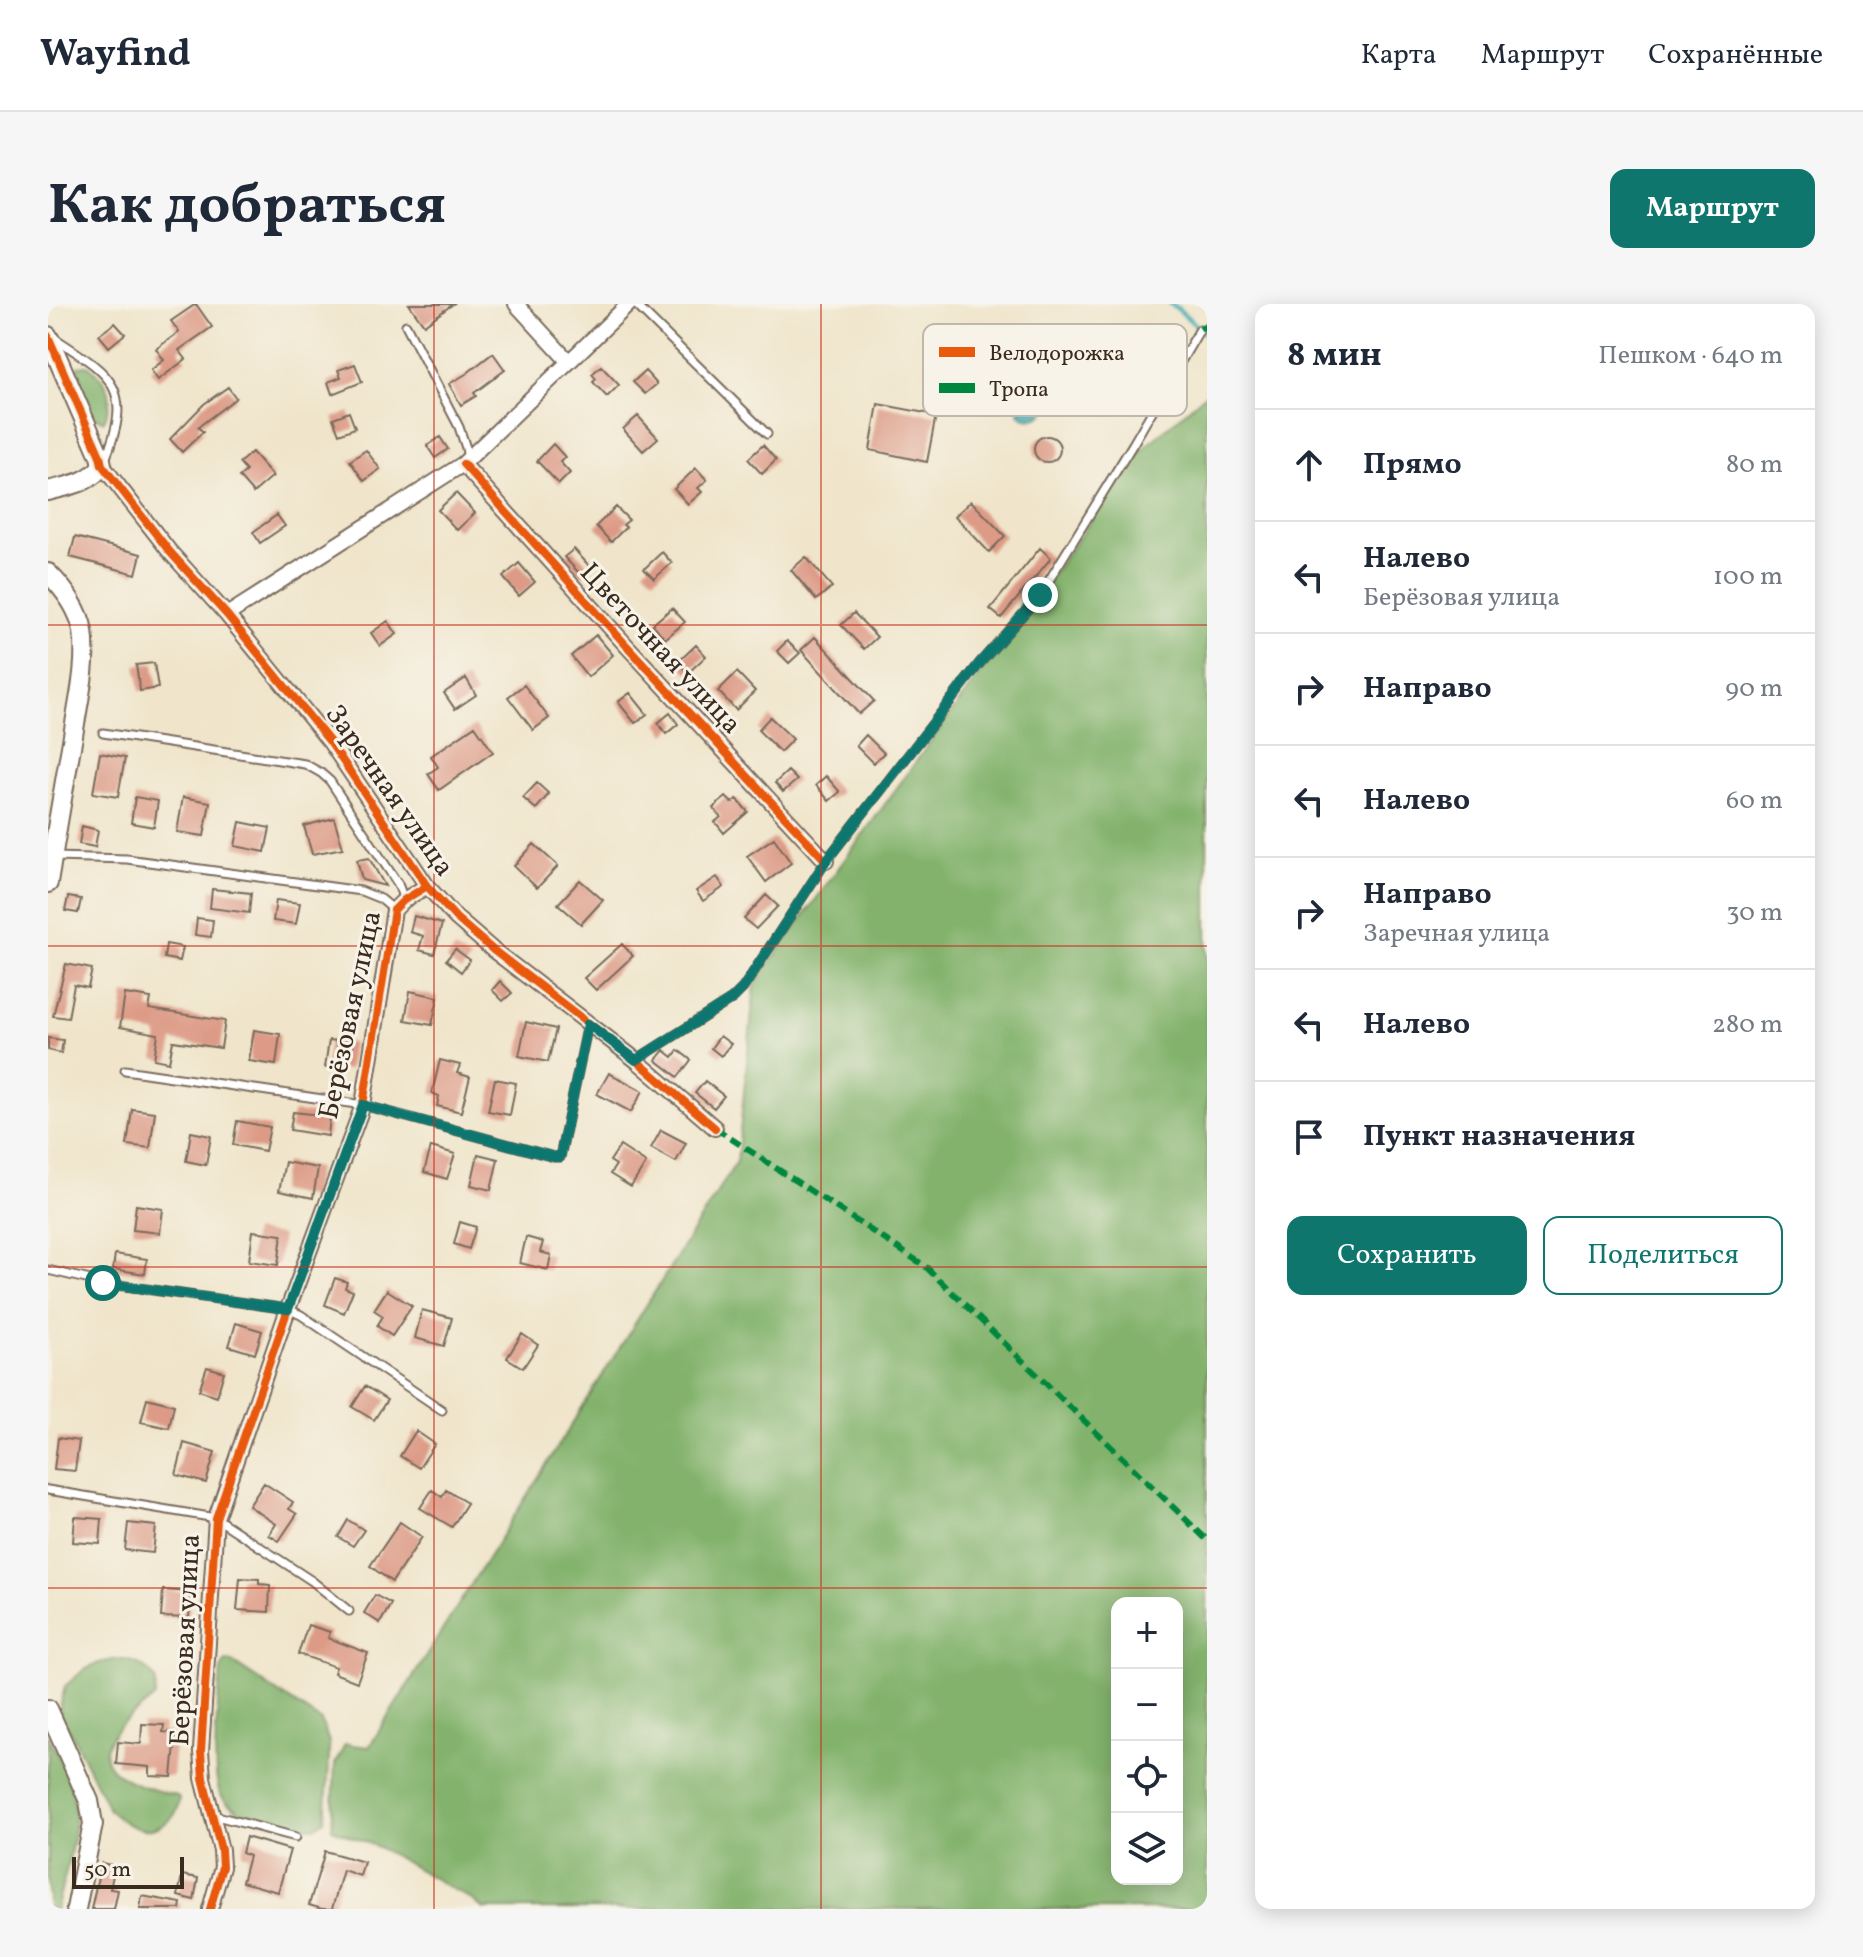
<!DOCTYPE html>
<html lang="ru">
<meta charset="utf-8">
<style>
:root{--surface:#fff;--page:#f6f6f7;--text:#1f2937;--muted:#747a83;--line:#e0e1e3;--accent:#0f766e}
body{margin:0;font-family:Vollkorn,serif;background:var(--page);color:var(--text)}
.controls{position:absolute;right:24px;bottom:24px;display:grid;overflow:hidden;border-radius:16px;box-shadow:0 4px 20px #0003}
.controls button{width:72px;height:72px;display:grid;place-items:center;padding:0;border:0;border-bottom:2px solid var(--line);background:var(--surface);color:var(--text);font:40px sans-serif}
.scale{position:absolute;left:24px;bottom:20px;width:112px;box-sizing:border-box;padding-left:8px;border:4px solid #3b2a1e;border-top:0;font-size:22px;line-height:28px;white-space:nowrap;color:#3b2a1e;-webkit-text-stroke:6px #f7f3e8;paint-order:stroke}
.stop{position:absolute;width:24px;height:24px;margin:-18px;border:6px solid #0f766e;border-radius:50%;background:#fff}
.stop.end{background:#0f766e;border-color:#fff;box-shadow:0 2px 8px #0008}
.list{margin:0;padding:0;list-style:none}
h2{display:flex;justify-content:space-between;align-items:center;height:104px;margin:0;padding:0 32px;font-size:34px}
h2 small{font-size:26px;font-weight:400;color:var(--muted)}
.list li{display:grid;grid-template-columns:52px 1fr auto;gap:24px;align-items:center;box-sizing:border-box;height:112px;padding:0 32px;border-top:2px solid var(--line)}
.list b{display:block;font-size:30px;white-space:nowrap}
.list p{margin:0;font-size:26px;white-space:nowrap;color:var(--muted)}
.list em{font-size:26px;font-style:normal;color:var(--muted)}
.actions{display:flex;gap:16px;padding:24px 32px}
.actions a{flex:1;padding:18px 0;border:2px solid var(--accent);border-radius:16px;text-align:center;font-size:28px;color:var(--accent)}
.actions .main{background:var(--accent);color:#fff}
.icon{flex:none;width:44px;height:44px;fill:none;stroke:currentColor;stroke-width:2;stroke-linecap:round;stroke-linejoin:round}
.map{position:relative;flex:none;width:1159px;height:1605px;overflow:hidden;border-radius:16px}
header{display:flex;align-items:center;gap:48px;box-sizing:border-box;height:112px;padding:0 40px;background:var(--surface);border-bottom:2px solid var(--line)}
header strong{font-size:38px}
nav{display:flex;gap:44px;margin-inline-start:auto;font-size:28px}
.intro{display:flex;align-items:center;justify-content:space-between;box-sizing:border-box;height:192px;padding:0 48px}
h1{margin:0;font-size:56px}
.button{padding:20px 36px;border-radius:16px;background:var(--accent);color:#fff;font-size:28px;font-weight:700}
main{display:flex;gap:48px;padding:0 48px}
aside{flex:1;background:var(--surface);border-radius:16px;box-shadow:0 4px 20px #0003}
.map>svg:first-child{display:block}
</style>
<header>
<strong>Wayfind</strong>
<nav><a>Карта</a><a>Маршрут</a><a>Сохранённые</a></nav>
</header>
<div class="intro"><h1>Как добраться</h1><a class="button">Маршрут</a></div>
<main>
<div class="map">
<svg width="1159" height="1605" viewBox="0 0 1159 1605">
<rect width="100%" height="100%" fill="#f7f3e8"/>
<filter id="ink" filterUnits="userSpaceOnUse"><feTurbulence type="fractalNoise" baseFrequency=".0125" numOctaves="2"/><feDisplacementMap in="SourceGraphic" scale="16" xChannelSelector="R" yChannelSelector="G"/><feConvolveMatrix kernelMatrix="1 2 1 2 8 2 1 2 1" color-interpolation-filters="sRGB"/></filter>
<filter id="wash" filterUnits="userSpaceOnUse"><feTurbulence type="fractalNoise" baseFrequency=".006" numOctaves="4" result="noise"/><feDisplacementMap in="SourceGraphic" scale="32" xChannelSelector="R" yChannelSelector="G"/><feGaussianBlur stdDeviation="1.8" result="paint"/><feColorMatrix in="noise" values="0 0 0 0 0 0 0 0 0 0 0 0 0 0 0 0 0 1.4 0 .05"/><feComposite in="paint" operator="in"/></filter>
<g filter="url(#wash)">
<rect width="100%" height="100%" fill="#f0e5cb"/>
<path fill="#82b26c" stroke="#5e6e45" stroke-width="2" fill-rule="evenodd" d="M40,61C62,80 67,90 56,117L46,113L30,81L27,67L31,62Z
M1159,89V1605H435L426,1597L330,1543L284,1525L287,1460L297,1440L321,1443L689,857L707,679L1096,144ZM1069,1299H1129V1575H1069Z
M70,1355C90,1358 95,1360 108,1376L107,1393C93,1405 69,1421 61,1437C42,1473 107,1486 129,1492L131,1495C129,1509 126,1515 114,1521C94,1532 76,1520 61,1506L24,1430L12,1412V1403L17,1382L36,1366L51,1359Z
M178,1357L184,1358L273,1417L281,1438V1458L278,1505L276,1516L269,1523C243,1524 185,1516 172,1489C162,1467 171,1392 173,1365Z
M0,1431C7,1448 18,1465 23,1482C34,1521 18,1567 8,1605H0Z"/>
<path fill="#39abb2" stroke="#3a6a68" stroke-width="2" d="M974,67C995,68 1015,103 989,113C981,116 977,115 971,110L974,93L969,78L970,70Z"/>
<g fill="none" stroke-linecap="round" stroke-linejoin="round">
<path stroke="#39abb2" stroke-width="5" d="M1123,0L1130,5L1159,31"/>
</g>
<g id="blocks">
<path fill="#dd9b87" d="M148,0L164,23L131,46L138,55L110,76L103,66L116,56L108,45L131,28L123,17Z
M361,0H405L376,21Z
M67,19L77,30L61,43L51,31Z
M445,49L457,66L426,89L428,92L413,101L401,80L418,70Z
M307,60L314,78L284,90L280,78L293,73L290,66Z
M553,62L571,81L559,93L545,78L548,75L544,70Z
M597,67L609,80L597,90L585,78Z
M180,83L188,94L150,123L155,128L134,148L122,135L156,100Z
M830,100L888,111L879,158L822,146Z
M301,108L307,124L291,130L285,114Z
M590,112L610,134L595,147L575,125Z
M986 145a13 13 0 1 1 26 0a13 13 0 1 1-26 0Z
M392,133L400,145L387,154L379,142Z
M505,140L517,153L512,158L522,169L511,180L489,157Z
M715,141L728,156L714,170L700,155Z
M318,146L332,165L316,177L302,157Z
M204,148L225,172L205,189L191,173L198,167L191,159Z
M648,164L659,176L650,184L654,188L640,200L626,185Z
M408,189L427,209L409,226L390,206Z
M923,197L957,232L941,248L907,212Z
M568,203L581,216L575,221L578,223L563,238L548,222Z
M229,211L237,222L212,239L205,228Z
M27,233L93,250L88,270L22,253Z
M992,244L1003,254L953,314L942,305Z
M526,245L543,264L534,272L516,253Z
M614,248L624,259L606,275L596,265Z
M758,253L784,283L768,296L743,266Z
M471,259L487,278L471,292L455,273Z
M624,304L637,318L617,335L605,320Z
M806,309L829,333L816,345L793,321Z
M340,317L349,330L332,342L323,329Z
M548,331L565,351L540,373L523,352Z
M767,333L826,397L811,410L753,346Z
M739,337L752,349L741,359L729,347Z
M648,341L658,352L640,369L630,358Z
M106,359L110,384L92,387L88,361Z
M689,368L707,387L688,406L670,387Z
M418,374L428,391L407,405L396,389Z
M476,381L501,414L485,426L460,393Z
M582,389L599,410L587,419L570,398Z
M622,409L630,420L618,430L610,419Z
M722,413L745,435L732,448L710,426Z
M427,422L445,448L391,486L380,470L390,463L383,452Z
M818,431L836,449L825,459L808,442Z
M52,449L77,454L70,493L45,489Z
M740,467L749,476L735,488L727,479Z
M778,472L792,488L781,497L768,481Z
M489,479L501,490L488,505L475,494Z
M87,493L110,497L106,523L83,519Z
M135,493L162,498L156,532L129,528Z
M678,493L684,499L689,495L700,508L676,529L667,518L673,513L665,504Z
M286,514L295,544L264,550L256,522Z
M192,518L222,524L217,548L187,542Z
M34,522L50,526L47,543L31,540Z
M726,534L743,559L718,578L699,552Z
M486,540L510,562L489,584L466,562Z
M321,554L337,582L314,576L309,556Z
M669,573L676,583L655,597L648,587Z
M532,576L555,596L533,620L510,600Z
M164,585L203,589L201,609L162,604Z
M718,591L730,602L708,625L696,615Z
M20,593L33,595L30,609L17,607Z
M228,596L252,599L248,620L225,617Z
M366,612L394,620L386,650L371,646L375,632L362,628Z
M149,614L165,616L163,633L147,631Z
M118,640L135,643L132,657L116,654Z
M574,640L585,652L548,686L536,674Z
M407,645L422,656L413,668L398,656Z
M18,660L44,665L40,684L26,681L20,714L5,712Z
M452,677L464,689L455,697L444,686Z
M362,687L390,693L384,721L357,716Z
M77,690L103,694L101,705L177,717L173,744L125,737L121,758L106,755L110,730L72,723Z
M478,718L508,725L500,758L471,752Z
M206,726L232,730L228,761L201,757Z
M672,732L683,740L673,752L663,744Z
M0,734L15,736L13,749L0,746Z
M281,736L305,739L301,766L277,763Z
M616,746L625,753L630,746L643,756L630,773L608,756Z
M392,756L412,761L409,769L422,773L413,808L389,802L391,792L384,789Z
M561,769L595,787L583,808L549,790Z
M447,775L468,779L462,811L440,807Z
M657,777L676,792L666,804L647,789Z
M84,805L107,808L102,844L79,841Z
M245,808L282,812L280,832L242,826Z
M189,817L222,823L217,847L185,841Z
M613,826L638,839L628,858L603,844Z
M143,828L163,832L158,861L138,857Z
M572,842L598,859L583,883L562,870L568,861L562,857Z
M383,843L407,850L399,875L376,868Z
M430,850L450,855L443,886L423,881Z
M237,858L270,864L265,894L231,887Z
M88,901L115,905L112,929L85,926Z
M412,918L428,923L421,945L406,940Z
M205,927L234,931L230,961L201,957Z
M478,933L495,938L492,948L503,951L500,966L472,959Z
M67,950L99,955L97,970L65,965Z
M287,974L299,978L297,984L305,987L296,1009L277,1001Z
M339,986L364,1002L344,1032L329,1022L335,1012L326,1006Z
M374,1006L404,1014L396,1042L367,1034Z
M188,1019L214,1027L207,1050L181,1042Z
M474,1030L490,1041L475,1064L459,1054Z
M159,1063L176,1068L169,1092L151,1086Z
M317,1082L339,1096L326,1116L304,1103Z
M99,1094L126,1101L121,1124L93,1118Z
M368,1127L387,1140L371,1164L352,1152Z
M10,1134L31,1137L27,1167L6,1165Z
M136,1139L167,1148L158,1179L128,1171Z
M216,1179L245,1198L241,1205L249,1210L231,1237L221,1231L228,1220L201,1202Z
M384,1186L394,1193L398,1186L419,1199L404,1223L372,1204Z
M27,1213L54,1215L52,1240L25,1238Z
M300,1216L316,1226L305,1242L290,1233Z
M352,1218L374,1233L344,1278L322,1262Z
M80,1219L108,1222L105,1249L77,1246Z
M192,1274L211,1275V1280L222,1281L221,1308L189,1306Z
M115,1286L143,1288L141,1314L113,1313Z
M327,1291L343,1300L332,1319L316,1309Z
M260,1321L282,1328L280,1334L320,1349L309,1378L286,1369L288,1363L250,1350Z
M94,1420L116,1421L115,1428L128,1429L124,1473L102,1472V1463L68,1460L70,1438L93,1440Z
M198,1533L242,1546L230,1588L194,1578L201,1552L194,1549Z
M277,1547L316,1558L312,1572L295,1566L284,1605H274L261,1601Z
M53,1559L67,1562L62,1585L70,1586L66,1605H43Z
M134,1571L150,1574L146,1596L130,1592Z
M94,1592L133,1599L132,1605H92Z"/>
</g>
</g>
<g filter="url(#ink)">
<use href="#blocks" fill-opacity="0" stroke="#7a6b5b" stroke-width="2"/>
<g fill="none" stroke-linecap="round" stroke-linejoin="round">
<g stroke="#7a6b5b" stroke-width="11">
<path id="service" d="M587,0L719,130
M358,21L411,123L418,144L420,155
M5,33C63,71 87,83 57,156
M55,429L257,460L273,469L282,477L350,580L356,596
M6,553L79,555L313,587L333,595L346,606
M588,756L684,695L695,684L778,557L931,360L992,291L1085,140L1152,25
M77,766L315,801L506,853H512L540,720
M0,966L55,979L240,1005L253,1011L394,1106
M0,1186L168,1214L264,1277L301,1307
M165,1511L248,1533"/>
</g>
<g stroke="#7a6b5b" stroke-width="18">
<path id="minor" d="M468,0L521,58
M415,160L578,341L778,557
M54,161L122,248L179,311L282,438L379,582L408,614L445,646L588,756L667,824
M179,311L415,160L581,0
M162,1605L174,1563L173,1546L155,1474L153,1447L168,1214L240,1005L315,801L346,606L356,596L379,582"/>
</g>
<g stroke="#7a6b5b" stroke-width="22">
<path id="tertiary" d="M0,32L52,152L54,161C43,179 19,182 0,187
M0,269C16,285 31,305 35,327C40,361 30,398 25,432C16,481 8,530 0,579
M0,1405L41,1497L45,1520L28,1605"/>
</g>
<use href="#service" stroke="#fff" stroke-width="7"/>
<use href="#minor" stroke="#fff" stroke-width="14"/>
<use href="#tertiary" stroke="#fff" stroke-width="18"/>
<path stroke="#00873e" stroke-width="6" stroke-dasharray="12 6" stroke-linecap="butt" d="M1152,25L1159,20
M667,824L877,962L1159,1236"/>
<g stroke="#f7f3e8" stroke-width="13">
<path id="cycleway" d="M0,32L52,152L54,161L122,248L179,311L282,438L379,582L408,614L445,646L588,756L667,824
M415,160L578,341L778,557
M162,1605L174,1563L173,1546L155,1474L153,1447L168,1214L240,1005L315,801L346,606L356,596L379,582"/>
</g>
<use href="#cycleway" stroke="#e8590c" stroke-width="8"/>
</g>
</g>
<g fill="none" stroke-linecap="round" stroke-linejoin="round" filter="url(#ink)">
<path stroke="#0f766e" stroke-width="10" d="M55,979L240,1005L315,801L506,853H512L540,720L588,756L684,695L695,684L778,557L931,360L992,291"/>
</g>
<path fill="none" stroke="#c8321e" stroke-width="2" stroke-opacity="0.55" d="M386,0V1605M773,0V1605M0,321H1159M0,642H1159M0,963H1159M0,1284H1159"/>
<g text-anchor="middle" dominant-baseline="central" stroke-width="6" stroke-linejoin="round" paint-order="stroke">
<g font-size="28" fill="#3b2a1e" stroke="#f7f3e8">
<text transform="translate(612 345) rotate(47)">Цветочная улица</text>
<text transform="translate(341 487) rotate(55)">Заречная улица</text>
<text transform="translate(303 711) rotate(-78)">Берёзовая улица</text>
<text transform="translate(138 1336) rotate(-87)">Берёзовая улица</text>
</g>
</g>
<rect x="875" y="20" width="264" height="92" rx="12" fill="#f7f3e8" stroke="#bfb7ab" stroke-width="2"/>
<rect x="891" y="43" width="36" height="10" fill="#e8590c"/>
<rect x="891" y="79" width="36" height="10" fill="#00873e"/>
<g font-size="22" fill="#3b2a1e">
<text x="941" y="56">Велодорожка</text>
<text x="941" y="92">Тропа</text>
</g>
</svg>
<div class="controls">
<button>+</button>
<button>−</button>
<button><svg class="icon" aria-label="locate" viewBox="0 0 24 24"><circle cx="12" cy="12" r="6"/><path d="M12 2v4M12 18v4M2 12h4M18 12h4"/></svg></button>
<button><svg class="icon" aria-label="layers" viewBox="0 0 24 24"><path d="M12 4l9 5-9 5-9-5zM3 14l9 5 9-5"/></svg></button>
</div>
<div class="scale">50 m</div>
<div class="stop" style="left:55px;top:979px"></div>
<div class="stop end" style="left:992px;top:291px"></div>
</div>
<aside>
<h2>8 мин<small>Пешком · 640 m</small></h2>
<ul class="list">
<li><svg class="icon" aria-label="ahead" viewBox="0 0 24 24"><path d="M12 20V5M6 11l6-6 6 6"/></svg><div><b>Прямо</b></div><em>80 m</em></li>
<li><svg class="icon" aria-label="left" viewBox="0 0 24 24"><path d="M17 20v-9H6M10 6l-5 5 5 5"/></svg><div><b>Налево</b><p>Берёзовая улица</p></div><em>100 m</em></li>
<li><svg class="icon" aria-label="right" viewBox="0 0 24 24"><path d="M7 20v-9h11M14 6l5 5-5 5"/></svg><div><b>Направо</b></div><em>90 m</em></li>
<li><svg class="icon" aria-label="left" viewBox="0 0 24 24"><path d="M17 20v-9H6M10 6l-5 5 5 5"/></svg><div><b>Налево</b></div><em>60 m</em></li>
<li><svg class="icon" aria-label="right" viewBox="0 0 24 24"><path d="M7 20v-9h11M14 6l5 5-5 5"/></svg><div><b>Направо</b><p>Заречная улица</p></div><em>30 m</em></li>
<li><svg class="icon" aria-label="left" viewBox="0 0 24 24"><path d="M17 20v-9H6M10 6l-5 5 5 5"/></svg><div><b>Налево</b></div><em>280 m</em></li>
<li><svg class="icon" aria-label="arrive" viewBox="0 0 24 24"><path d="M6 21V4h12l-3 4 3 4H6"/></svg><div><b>Пункт назначения</b></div></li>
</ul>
<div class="actions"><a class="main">Сохранить</a><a>Поделиться</a></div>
</aside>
</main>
